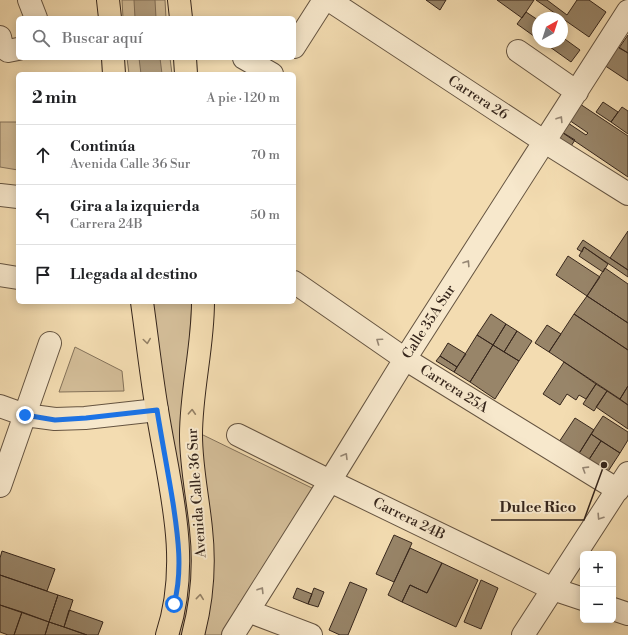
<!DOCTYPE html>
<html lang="es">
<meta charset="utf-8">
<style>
:root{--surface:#fff;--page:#f2f2f2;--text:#202124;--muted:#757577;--line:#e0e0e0}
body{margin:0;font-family:"Libre Bodoni",serif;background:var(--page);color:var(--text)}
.controls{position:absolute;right:12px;bottom:12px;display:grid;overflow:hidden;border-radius:6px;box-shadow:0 2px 10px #0003}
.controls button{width:36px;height:36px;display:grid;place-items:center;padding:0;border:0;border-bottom:1px solid var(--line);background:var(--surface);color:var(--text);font:20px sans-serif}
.compass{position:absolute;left:532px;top:12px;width:36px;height:36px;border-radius:50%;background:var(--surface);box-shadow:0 2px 10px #0003;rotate:39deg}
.stop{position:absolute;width:12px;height:12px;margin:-9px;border:3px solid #1a73e8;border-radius:50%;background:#fff}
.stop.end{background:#1a73e8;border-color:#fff;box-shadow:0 1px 4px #0008}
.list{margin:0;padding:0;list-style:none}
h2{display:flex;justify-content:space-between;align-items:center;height:52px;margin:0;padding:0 16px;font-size:17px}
h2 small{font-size:13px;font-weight:400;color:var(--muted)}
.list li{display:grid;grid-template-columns:26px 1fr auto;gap:12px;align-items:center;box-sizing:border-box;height:60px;padding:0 16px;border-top:1px solid var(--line)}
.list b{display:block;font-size:15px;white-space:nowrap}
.list p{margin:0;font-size:13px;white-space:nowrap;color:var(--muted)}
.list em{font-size:13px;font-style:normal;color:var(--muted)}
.icon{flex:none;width:22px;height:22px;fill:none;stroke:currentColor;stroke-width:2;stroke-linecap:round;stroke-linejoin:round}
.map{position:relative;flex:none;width:628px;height:635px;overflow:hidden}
.search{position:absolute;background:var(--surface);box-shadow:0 2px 10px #0003;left:16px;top:16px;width:280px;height:44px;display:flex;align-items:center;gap:10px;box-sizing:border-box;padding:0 14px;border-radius:6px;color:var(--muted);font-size:15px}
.panel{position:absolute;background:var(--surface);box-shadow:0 2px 10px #0003;left:16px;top:72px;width:280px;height:232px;border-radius:6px}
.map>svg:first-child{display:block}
</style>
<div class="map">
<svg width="628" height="635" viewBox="0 0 628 635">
<rect width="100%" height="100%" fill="#f3dcb1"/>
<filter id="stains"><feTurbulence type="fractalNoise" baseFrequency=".005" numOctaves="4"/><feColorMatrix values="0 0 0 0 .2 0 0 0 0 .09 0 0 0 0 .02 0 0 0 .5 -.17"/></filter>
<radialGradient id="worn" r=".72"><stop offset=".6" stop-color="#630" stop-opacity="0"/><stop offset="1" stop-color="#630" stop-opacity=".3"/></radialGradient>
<path fill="#d3bd98" stroke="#84725a" d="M122,0H165L166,18H123Z
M127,58H170L172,74H129Z
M0,122H18V170L0,167Z
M152,302H192L189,347L194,548L193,583L185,635H174Z
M75,347L122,371L124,391L59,392Z
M201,434L314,489L223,635H204Z"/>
<path fill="#b39e7e" stroke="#816e57" d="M134,0H155L156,18H135Z
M139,58H160L162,74H141Z"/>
<path fill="#988569" stroke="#36261c" d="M426,0H446L440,10Z
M497,0H534L522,18Z
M536,0H547L567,15L577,0H589L606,12L589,37Z
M526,12L538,20V39L517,24Z
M628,35V53L619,48Z
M562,37L580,50L571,62L543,42H562Z
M614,44L628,53V81L601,63Z
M577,102L628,136V177L557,129L562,119L586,135L588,133L566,118Z
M603,102L618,112L611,122L596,112Z
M622,107L628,111V134L611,122Z
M557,129L575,140L569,149L551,137Z
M628,231V270L610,258Z
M583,240L628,270V277L584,247L582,252L577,249Z
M584,247L608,264L603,272L579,256Z
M568,256L600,277L587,296L556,275Z
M605,268L628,284V323L587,296Z
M587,296L628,323V350L574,314Z
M491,314L506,324L493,345L477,335Z
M574,314L628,350V386L620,399L549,352Z
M506,324L517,331L504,352L493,345Z
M547,325L561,334L549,352L535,343Z
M517,331L532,341L519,361L504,352Z
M477,335L493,345L470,382L454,372Z
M448,343L466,354L457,367L440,356Z
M493,345L519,361L495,399L470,382Z
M440,356L457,367L454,372L436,361Z
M564,362L596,384L586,399L579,395L576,400L567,394L560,405L543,394Z
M596,384L607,391L594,411L583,404Z
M628,386V405L620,399Z
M607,391L628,405V429L596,407Z
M603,416L628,432V440L620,453L591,434Z
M575,418L594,430L578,455L559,442Z
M591,434L601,441L588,461L578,455Z
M601,441L620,453L607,473L588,461Z
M394,535L412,543L394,582L376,574Z
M410,548L442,563L427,593L410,585L402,602L388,595Z
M2,551L55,569L47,591L0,575V558Z
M442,563L478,580L456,627L402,602L410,585L427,593Z
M0,575L58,595L49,622L0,605Z
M481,580L498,588L481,629L464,622Z
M350,582L367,589L348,635H340L329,630Z
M297,588L312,594L308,604L293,598Z
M314,588L324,592L318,607L308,604Z
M58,595L73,600L64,627L49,622Z
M0,605L22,612L14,635H8L0,632Z
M69,610L103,622L98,635H87L64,627Z
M22,612L49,622L45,635H14Z
M49,622L64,627L87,635H45Z"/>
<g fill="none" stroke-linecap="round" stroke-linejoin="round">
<g stroke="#655441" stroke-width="24">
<path id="minor" d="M29,0L36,18
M329,0L545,142L628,194
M0,37L2,46L8,51L18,49
M294,47L324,0
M518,51L577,92
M244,58L272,74
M0,195L18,197
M0,275L18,278
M294,282L405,359L618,490
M0,406L25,415L55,419L85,418L157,410
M238,435L330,481L553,589L583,599
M0,486L50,343
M613,609L628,614
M248,611L311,635
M233,635L330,481L405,359L628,11
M523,635L628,473"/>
</g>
<g stroke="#36261c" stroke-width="24">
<path id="major" d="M108,0L110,18
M179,0L181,18
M113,58L114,74
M185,58L186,74
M142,302C147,338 151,374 157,410C169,485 192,560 167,635
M193,635C202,601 205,565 201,529C198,498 191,467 191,435C191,391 203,347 203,302"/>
</g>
<use href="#minor" stroke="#f7e8cc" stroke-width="22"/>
<use href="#major" stroke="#f3dcb1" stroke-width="22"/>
</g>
<defs><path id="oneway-chevron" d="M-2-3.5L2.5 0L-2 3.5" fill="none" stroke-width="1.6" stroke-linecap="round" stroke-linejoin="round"/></defs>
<g stroke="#968774">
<use href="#oneway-chevron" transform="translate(560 119) rotate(-58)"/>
<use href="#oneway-chevron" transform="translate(467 263) rotate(-57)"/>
<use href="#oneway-chevron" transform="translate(379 341) rotate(-145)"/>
<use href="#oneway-chevron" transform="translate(345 456) rotate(-59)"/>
<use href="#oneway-chevron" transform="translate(585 469) rotate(-148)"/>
<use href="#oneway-chevron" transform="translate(600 517) rotate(123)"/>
<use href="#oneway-chevron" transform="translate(261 590) rotate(-58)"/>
</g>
<g stroke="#948166">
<use href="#oneway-chevron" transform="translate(147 341) rotate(82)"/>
<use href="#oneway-chevron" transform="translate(192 412) rotate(-87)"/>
<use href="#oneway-chevron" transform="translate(200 597) rotate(-84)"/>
</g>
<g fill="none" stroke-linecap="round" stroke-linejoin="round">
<path stroke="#1a73e8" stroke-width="5" d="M25,415L55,420L86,418L157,410C162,441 168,472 173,503C178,536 183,571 174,604"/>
</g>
<g text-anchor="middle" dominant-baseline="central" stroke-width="4" stroke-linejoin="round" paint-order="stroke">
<g font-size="14" fill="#36261c" stroke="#f7e8cc">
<text transform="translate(478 98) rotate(33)">Carrera 26</text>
<text transform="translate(429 322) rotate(-57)">Calle 35A Sur</text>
<text transform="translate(454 389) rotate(32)">Carrera 25A</text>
<text transform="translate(197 493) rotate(-94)">Avenida Calle 36 Sur</text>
<text transform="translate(409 519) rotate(26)">Carrera 24B</text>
</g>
</g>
<path fill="none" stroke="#36261c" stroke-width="1.5" d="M604 465L584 520H491"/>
<circle fill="#36261c" stroke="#f7e8cc" stroke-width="1.5" cx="604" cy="465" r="4"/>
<g font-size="15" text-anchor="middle" font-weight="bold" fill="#36261c" stroke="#f7e8cc" stroke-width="4" stroke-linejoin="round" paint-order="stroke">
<text x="538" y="512">Dulce Rico</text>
</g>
<rect width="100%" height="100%" filter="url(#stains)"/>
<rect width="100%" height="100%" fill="url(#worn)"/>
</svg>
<div class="controls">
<button>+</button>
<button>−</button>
</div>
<svg class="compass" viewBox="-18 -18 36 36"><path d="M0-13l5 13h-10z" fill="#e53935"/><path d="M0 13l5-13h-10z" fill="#757577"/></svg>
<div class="stop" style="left:174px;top:604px"></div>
<div class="stop end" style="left:25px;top:415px"></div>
<div class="search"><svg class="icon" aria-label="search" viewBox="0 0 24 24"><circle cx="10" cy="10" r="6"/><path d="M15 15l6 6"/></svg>Buscar aquí</div>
<section class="panel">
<h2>2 min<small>A pie · 120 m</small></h2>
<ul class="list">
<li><svg class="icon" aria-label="ahead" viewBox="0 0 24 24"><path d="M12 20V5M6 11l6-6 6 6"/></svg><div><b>Continúa</b><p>Avenida Calle 36 Sur</p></div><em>70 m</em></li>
<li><svg class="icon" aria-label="left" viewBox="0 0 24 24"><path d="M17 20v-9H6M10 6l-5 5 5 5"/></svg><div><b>Gira a la izquierda</b><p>Carrera 24B</p></div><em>50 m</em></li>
<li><svg class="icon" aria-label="arrive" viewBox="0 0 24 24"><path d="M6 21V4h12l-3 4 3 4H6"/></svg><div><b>Llegada al destino</b></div></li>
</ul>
</section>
</div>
